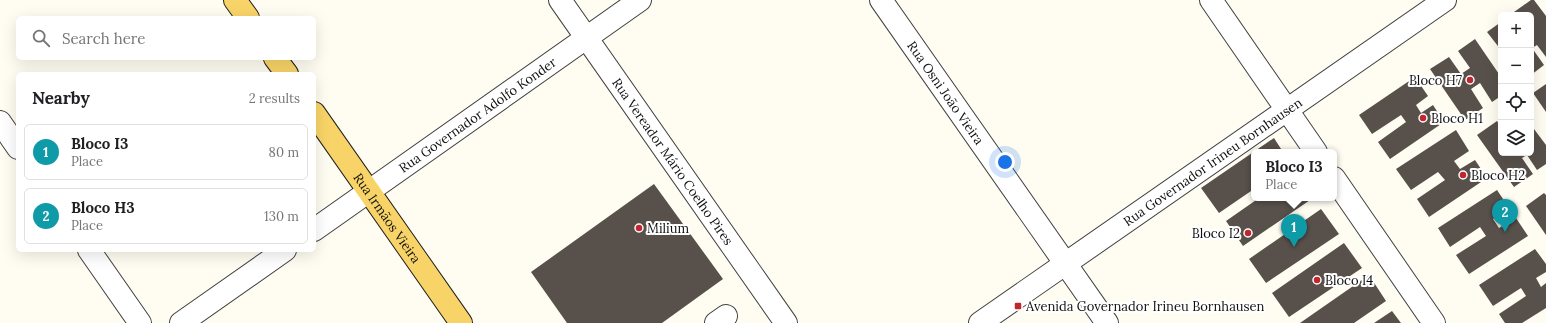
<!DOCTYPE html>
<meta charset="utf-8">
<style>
:root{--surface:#fff;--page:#f2f2f2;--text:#202124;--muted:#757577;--line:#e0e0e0;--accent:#c0262e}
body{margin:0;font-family:Lora,serif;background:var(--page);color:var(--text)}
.controls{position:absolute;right:12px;top:12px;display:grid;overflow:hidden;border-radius:6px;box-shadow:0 4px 16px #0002}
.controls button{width:36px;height:36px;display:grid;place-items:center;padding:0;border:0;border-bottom:1px solid var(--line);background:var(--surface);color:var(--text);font:20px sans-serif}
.you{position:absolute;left:1005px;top:162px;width:14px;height:14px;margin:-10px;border:3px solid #fff;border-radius:50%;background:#1a73e8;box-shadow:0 0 0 6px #1a73e833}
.badge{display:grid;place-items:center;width:26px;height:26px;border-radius:50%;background:var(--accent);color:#fff;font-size:13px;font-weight:700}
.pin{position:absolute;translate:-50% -33px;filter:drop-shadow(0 1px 2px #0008)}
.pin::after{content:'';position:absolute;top:21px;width:14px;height:12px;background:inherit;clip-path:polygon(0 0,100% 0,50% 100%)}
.popup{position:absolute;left:1251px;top:149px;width:86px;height:52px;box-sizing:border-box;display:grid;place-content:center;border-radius:6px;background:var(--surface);filter:drop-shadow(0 1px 3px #0005);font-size:13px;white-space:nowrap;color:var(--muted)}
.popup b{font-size:15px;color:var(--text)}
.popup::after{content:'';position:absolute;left:50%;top:100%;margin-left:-8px;border:8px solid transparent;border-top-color:var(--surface)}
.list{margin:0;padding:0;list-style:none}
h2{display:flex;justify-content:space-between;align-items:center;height:52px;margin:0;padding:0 16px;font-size:17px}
h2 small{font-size:13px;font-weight:400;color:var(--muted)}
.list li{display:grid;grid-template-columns:26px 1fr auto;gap:12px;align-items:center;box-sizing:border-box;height:56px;margin:0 8px 8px;padding:0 8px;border:1px solid var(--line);border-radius:6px}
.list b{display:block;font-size:15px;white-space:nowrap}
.list p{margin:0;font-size:13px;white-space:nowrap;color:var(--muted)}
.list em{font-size:13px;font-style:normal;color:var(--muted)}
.icon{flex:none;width:22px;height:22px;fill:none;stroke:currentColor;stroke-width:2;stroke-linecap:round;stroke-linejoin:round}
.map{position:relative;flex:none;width:1546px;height:323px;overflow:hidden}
.search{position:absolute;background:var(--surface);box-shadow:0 4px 16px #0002;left:16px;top:16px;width:300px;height:44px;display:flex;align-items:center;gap:10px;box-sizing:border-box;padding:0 14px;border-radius:6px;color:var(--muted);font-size:15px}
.panel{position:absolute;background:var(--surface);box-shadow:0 4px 16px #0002;left:16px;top:72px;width:300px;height:180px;border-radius:6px}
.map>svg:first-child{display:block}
</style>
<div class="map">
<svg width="1546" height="323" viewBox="0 0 1546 323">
<rect width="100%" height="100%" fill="#fffcf1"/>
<path fill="#58504b" d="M1531,0H1534L1546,16V57L1537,45L1532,48L1544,65L1531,75V15H1516L1514,12Z
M1501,22V50L1487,32Z
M1475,39L1501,77V96L1492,102L1480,83L1471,89L1483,108L1465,120L1430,69L1449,57L1461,74L1470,68L1458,51Z
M1415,77L1428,96L1416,105L1421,113L1433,105L1444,122L1390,159L1378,142L1406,122L1401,115L1372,134L1359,115Z
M1546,84V112L1533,93Z
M1497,121L1501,127V153H1531V125L1546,145V164L1537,170L1527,155L1522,158L1533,174L1514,187L1477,135Z
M1456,130L1469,151L1454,161L1460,169L1475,160L1487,178L1429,217L1417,199L1445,180L1438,172L1411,190L1396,169Z
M1274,138L1283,152H1254V189L1219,213L1201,188Z
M654,184L723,279L662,323H567L531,272Z
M1497,190L1509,208L1493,219L1499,228L1516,218L1528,236L1469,274L1456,255L1486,236L1480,227L1450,247L1438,228Z
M1544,193L1546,195V235L1526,206Z
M1259,198H1313L1243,246L1226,221Z
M1321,209L1339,234L1266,283L1249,259Z
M1344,243L1362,268L1289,317L1272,293Z
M1535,249L1546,264V272L1536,278L1541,287L1546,283V308L1522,323H1505L1499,314L1526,296L1521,288L1493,306L1479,285Z
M1369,275L1386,301L1354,323H1300Z
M1392,311L1401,323H1374Z"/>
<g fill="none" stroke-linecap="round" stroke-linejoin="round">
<g stroke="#424242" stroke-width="24">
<g id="minor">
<path id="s1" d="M560,0L786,323"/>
<path id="s2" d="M881,0L1107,323"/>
<path d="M1211,0L1316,152"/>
<path d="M0,122L18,148"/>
<path d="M1334,178L1434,323"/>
<path id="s3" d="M314,230L640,0"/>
<path d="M89,250L140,323"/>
<path d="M181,323L285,250"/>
<path d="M716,323L726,316"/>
<path id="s4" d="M980,323L1445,0"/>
</g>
</g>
<g stroke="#202020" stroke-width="24">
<g id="major">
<path d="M235,0L248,18"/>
<path d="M275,58L287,74"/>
<path id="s5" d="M314,113L461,323"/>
</g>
</g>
<use href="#minor" stroke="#fff" stroke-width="22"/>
<use href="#major" stroke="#f8d468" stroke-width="22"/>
</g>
<g fill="#c0262e" stroke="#fff" stroke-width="1.5">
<circle cx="1470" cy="80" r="4"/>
<circle cx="1423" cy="118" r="4"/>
<circle cx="1463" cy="175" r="4"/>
<circle cx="639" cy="228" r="4"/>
<circle cx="1248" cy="233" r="4"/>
<circle cx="1317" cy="280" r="4"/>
<rect x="1014" y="302" width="8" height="8" rx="2"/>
</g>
<g text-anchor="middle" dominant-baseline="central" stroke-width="4" stroke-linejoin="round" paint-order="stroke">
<g font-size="13" fill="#0f0f0f" stroke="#fff" text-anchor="start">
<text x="1462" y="80" text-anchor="end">Bloco H7</text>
<text x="1431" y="118">Bloco H1</text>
<text x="1471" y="175">Bloco H2</text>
<text x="647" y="228">Milium</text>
<text x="1240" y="233" text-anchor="end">Bloco I2</text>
<text x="1325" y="280">Bloco I4</text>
<text x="1026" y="306">Avenida Governador Irineu Bornhausen</text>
</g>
<g font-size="13" fill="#0f0f0f" stroke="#fff">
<text stroke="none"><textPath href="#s2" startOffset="113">Rua Osni João Vieira</textPath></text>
<text stroke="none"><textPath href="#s3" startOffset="200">Rua Governador Adolfo Konder</textPath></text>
<text stroke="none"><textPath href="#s4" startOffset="283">Rua Governador Irineu Bornhausen</textPath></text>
<text stroke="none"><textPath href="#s1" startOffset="197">Rua Vereador Mário Coelho Pires</textPath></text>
<text stroke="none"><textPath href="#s5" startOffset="128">Rua Irmãos Vieira</textPath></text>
</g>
</g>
</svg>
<div class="controls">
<button>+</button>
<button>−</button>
<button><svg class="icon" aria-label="locate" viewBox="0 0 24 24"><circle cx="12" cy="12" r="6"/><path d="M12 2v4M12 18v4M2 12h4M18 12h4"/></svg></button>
<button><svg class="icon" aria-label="layers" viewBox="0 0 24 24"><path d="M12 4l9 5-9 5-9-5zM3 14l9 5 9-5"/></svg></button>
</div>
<div class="you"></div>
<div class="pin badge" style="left:1294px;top:247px;background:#0f9aa8">1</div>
<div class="popup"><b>Bloco I3</b>Place</div>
<div class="pin badge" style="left:1505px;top:232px;background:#0f9aa8">2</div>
<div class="search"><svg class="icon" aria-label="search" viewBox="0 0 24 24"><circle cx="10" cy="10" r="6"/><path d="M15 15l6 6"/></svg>Search here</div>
<section class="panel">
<h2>Nearby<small>2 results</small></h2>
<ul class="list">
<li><span class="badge" style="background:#0f9aa8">1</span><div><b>Bloco I3</b><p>Place</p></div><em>80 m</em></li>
<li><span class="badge" style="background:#0f9aa8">2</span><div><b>Bloco H3</b><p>Place</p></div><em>130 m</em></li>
</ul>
</section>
</div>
